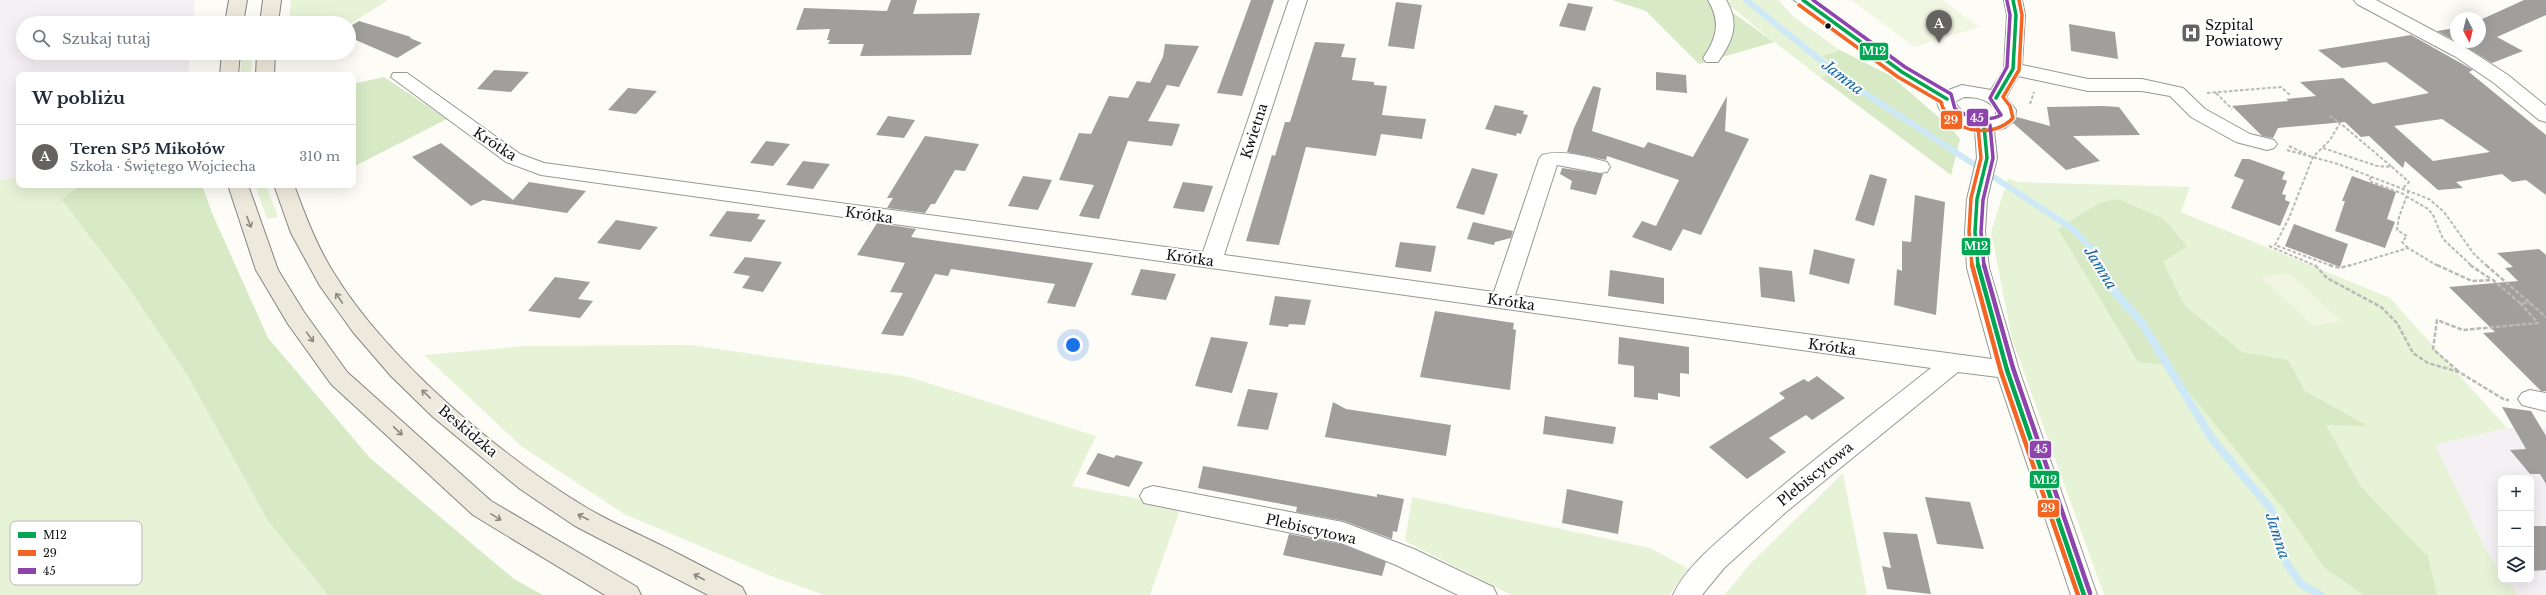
<!DOCTYPE html>
<html lang="pl">
<meta charset="utf-8">
<style>
:root{--surface:#fff;--page:#f2f2f3;--text:#1f2937;--muted:#747a83;--line:#e0e1e3;--accent:#646362}
body{margin:0;font-family:"Libre Baskerville",serif;background:var(--page);color:var(--text)}
.controls{position:absolute;right:12px;bottom:12px;display:grid;overflow:hidden;border-radius:8px;box-shadow:0 4px 16px #0002}
.controls button{width:36px;height:36px;display:grid;place-items:center;padding:0;border:0;border-bottom:1px solid var(--line);background:var(--surface);color:var(--text);font:20px sans-serif}
.compass{position:absolute;left:2450px;top:12px;width:36px;height:36px;border-radius:50%;background:var(--surface);box-shadow:0 4px 16px #0002;rotate:173deg}
.you{position:absolute;left:1073px;top:345px;width:14px;height:14px;margin:-10px;border:3px solid #fff;border-radius:50%;background:#1a73e8;box-shadow:0 0 0 6px #1a73e833}
.badge{display:grid;place-items:center;width:26px;height:26px;border-radius:50%;background:var(--accent);color:#fff;font-size:13px;font-weight:700}
.pin{position:absolute;translate:-50% -33px;filter:drop-shadow(0 1px 2px #0008)}
.pin::after{content:'';position:absolute;top:21px;width:14px;height:12px;background:inherit;clip-path:polygon(0 0,100% 0,50% 100%)}
.list{margin:0;padding:0;list-style:none}
h2{display:flex;justify-content:space-between;align-items:center;height:52px;margin:0;padding:0 16px;font-size:17px}
h2 small{font-size:13px;font-weight:400;color:var(--muted)}
.list li{display:grid;grid-template-columns:26px 1fr auto;gap:12px;align-items:center;box-sizing:border-box;height:64px;padding:0 16px;border-top:1px solid var(--line)}
.list b{display:block;font-size:15px;white-space:nowrap}
.list p{margin:0;font-size:13px;white-space:nowrap;color:var(--muted)}
.list em{font-size:13px;font-style:normal;color:var(--muted)}
.icon{flex:none;width:22px;height:22px;fill:none;stroke:currentColor;stroke-width:2;stroke-linecap:round;stroke-linejoin:round}
.map{position:relative;flex:none;width:2546px;height:595px;overflow:hidden}
.search{position:absolute;background:var(--surface);box-shadow:0 4px 16px #0002;left:16px;top:16px;width:340px;height:44px;display:flex;align-items:center;gap:10px;box-sizing:border-box;padding:0 14px;border-radius:22px;color:var(--muted);font-size:15px}
.panel{position:absolute;background:var(--surface);box-shadow:0 4px 16px #0002;left:16px;top:72px;width:340px;height:116px;border-radius:8px}
.map>svg:first-child{display:block}
</style>
<div class="map">
<svg width="2546" height="595" viewBox="0 0 2546 595">
<rect width="100%" height="100%" fill="#fdfcf7"/>
<path fill="#f5f0f3" d="M0,0H195L193,23H23V53H190L188,75H19V176L0,181Z
M2507,428H2546V595H2518L2507,580H2531V478H2501V572L2489,555L2435,445Z"/>
<path fill="#e7f3d7" d="M291,0H388L349,25V23H289Z
M1723,0H1778L1794,17L1840,50L1822,56L1832,65L1829,73L1821,78L1774,42Z
M242,53H252L251,75H240Z
M19,176V185H82L61,199L128,287L187,375L268,521L328,595H0V181Z
M2008,178L2018,182L2190,187L2181,212L2390,298L2507,428L2435,445L2489,555L2501,572V580H2507L2518,595H2104L2012,339L1991,232Z
M255,185H266L278,217L267,219Z
M691,345L909,377L1096,436L1072,486L1181,507L1150,595H824L771,576L624,514L521,446L424,355L526,346Z
M1843,473L1867,595H1724L1751,563Z
M1412,497L1650,548L1689,569L1669,595H1511L1405,541Z"/>
<path fill="#d8eac5" d="M1612,0H1715L1774,42L1699,64L1646,11Z
M1840,50L1891,76L1949,126L1960,139L1951,175L1821,78L1829,73L1832,65L1822,56Z
M384,77L447,119L353,167V84Z
M82,185H202L212,213L268,338L370,458L514,579L543,595H328L268,521L187,375L128,287L61,199Z
M2118,199L2164,219L2187,246L2163,262L2184,305L2242,352L2288,360L2305,391L2368,426L2326,425L2361,487L2428,557L2437,595H2364L2325,568L2283,508L2167,365L2138,362L2058,229L2099,203Z"/>
<path fill="#f0f6e1" d="M1851,0H1942L1980,27L1914,47Z
M2289,273L2341,321L2313,326L2261,277Z"/>
<g fill="none" stroke-linecap="round" stroke-linejoin="round">
<path stroke="#cde8f7" stroke-width="6" d="M1746,0L1845,80L2073,229L2093,250L2101,266"/>
<path stroke="#cde8f7" stroke-width="8" d="M2101,265L2114,291L2142,323L2212,439L2271,509L2287,564L2301,584L2320,595"/>
</g>
<path fill="#a19f9c" fill-rule="evenodd" d="M891,0H917L913,14L980,13L971,55L860,56L864,44H828L830,40H827L830,29L796,30L804,8L887,11Z
M1251,0H1274L1242,96L1217,93Z
M2524,0H2546V15L2497,37L2523,51L2492,63L2458,42H2480V20Z
M1396,2L1422,5L1414,49L1388,46Z
M1568,3L1593,7L1585,31L1559,26Z
M359,21L411,37L410,38L422,43L397,58L349,37V27Z
M2069,24L2115,32L2118,59L2071,51Z
M2456,28V41L2437,31Z
M2411,35L2473,70L2469,72L2546,135V195L2526,180L2512,182L2502,174L2456,182L2463,188L2438,190L2405,161L2403,168L2369,136L2361,137L2345,122L2278,128L2273,138L2262,136L2232,106L2289,101L2286,99L2316,96L2300,82L2343,78L2373,104L2429,93L2386,62L2342,68L2318,50ZM2442,119L2490,152L2433,161L2394,126Z
M1315,42L1345,44L1341,57L1356,58L1352,80L1374,82V85L1387,86L1382,115L1426,119L1422,139L1381,134L1376,156L1306,147L1279,245L1246,241L1272,155L1275,156L1285,122H1290Z
M1165,44L1199,46L1179,87L1167,85L1148,121L1180,124L1172,146L1128,141L1099,219L1079,216L1094,185L1059,180L1079,133L1091,134L1109,96L1128,98L1137,81L1150,83L1163,57Z
M494,70L529,72L511,92L477,89Z
M1656,72L1686,75L1687,93L1656,90Z
M1593,86L1601,88L1592,131L1644,148L1648,142L1693,157L1727,96L1725,131L1749,139L1701,235L1683,229L1671,251L1632,237L1642,221L1656,226L1679,180L1607,156L1606,160L1567,152L1574,128Z
M628,88L657,91L636,114L608,110Z
M1495,105L1524,111L1523,114L1528,115L1521,134L1517,133L1516,136L1485,129Z
M2102,106L2119,107L2140,135L2073,136L2100,161L2066,170L2013,123L2017,117L2050,126L2047,107Z
M888,116L915,120L904,138L876,135Z
M925,136L979,144L965,171L955,170L935,204H931L925,213L887,208L893,198H887Z
M766,141L790,144L773,166L750,163Z
M441,143L513,200L529,182L586,191L567,213L483,200L471,206L412,157Z
M2242,159H2249L2285,172L2282,179L2287,181L2282,194L2286,195L2285,200L2290,202L2280,226L2231,208L2244,180L2234,176Z
M803,161L830,164L813,189L786,185Z
M1472,168L1498,174L1484,215L1456,208Z
M1562,168L1603,174L1596,195L1570,189L1572,181L1560,174Z
M1870,174L1887,179L1874,226L1855,220Z
M1023,176L1052,180L1038,210L1008,206Z
M2352,176L2396,192L2387,219L2395,222L2385,248L2335,231L2345,201H2342Z
M1183,182L1213,186L1204,212L1173,208Z
M1915,195L1945,202L1936,315L1894,305L1897,269L1902,271V241L1911,242Z
M727,211L760,214L757,219L766,220L751,242L709,236Z
M616,220L658,227L640,250L597,243Z
M1473,222L1513,231L1511,238L1495,242L1494,245L1467,239Z
M877,223L916,229L911,237L1093,263L1075,307L1047,303L1055,284L951,269L948,276L935,274L903,336L881,334L903,293L890,292L905,263L857,255Z
M2294,224L2348,244L2340,267L2285,246Z
M1400,242L1436,246L1431,272L1395,267Z
M1814,249L1855,259L1849,284L1809,274Z
M2539,249L2546,255V391H2541L2483,333L2495,332L2449,287L2518,281L2505,268L2513,267L2497,253Z
M745,257L782,262L763,292L742,288L750,276L733,273Z
M1759,267L1792,271L1795,302L1761,297Z
M1141,269L1176,274L1166,300L1131,295Z
M1610,270L1664,278V304L1608,296Z
M555,277L590,282L578,299L593,301L580,318L528,311Z
M1275,296L1311,300L1305,325L1289,324L1288,327L1269,325Z
M1435,311L1514,323L1513,329L1516,330L1510,390L1420,377Z
M1211,337L1248,342L1232,393L1195,386Z
M1619,337L1689,347V374L1680,373V397L1658,393V400L1634,397V366L1618,364Z
M1817,376L1845,398L1812,420L1806,415L1769,438L1786,452L1747,479L1709,447L1785,398L1779,393L1804,379L1808,382Z
M1248,389L1278,393L1268,430L1237,426Z
M1333,402L1346,409L1451,425L1446,456L1325,437Z
M2502,407L2531,411L2546,436V484L2540,474H2530L2510,450L2526,449Z
M1545,416L1616,427L1613,444L1543,434Z
M1098,453L1114,458L1116,455L1143,462L1129,487L1086,474Z
M1203,466L1377,497V494L1404,499L1397,532L1393,531L1392,539L1344,521L1296,512L1297,507L1198,488Z
M1567,489L1623,501L1618,534L1562,523Z
M1925,497L1970,502L1984,549L1937,544Z
M2531,526H2546V570L2531,571Z
M1883,532L1917,534L1931,594L1887,589L1882,566L1891,568Z
M1289,534L1341,544L1386,562L1382,576L1283,555Z"/>
<g fill="none" stroke-linecap="round" stroke-linejoin="round">
<g stroke="#979795" stroke-width="2">
<path id="minor" d="M1289,0H1307L1224,255L1494,292L1539,159L1542,155C1563,149 1587,157 1607,162L1610,167L1607,172L1600,173L1557,165L1515,295L1992,359L1967,268L1965,232L1967,199L1977,158L1975,130C1959,127 1939,119 1937,101L1895,76L1794,0H1814L1909,68L1946,91L1962,85L1991,90L2004,69L2007,15L2004,0H2022L2025,15L2022,65L2088,79H2142L2183,88L2205,109L2250,134L2274,140L2277,144L2274,148L2267,150L2236,142L2191,117L2170,96L2142,91H2088L2018,76L2006,97L2016,110L2015,120L2005,128L1994,131L1997,158L1987,199L1985,232L1989,268L2019,370L2097,595H2071L1998,377L1958,372L1786,512L1724,568L1702,595H1673C1687,565 1718,542 1742,520C1803,467 1868,418 1931,368L541,175L506,162L391,77L393,73H407L520,154L544,163L1203,252ZM1964,97C1977,97 1988,99 1996,110V117C1983,126 1961,115 1955,102Z
M1708,0H1726C1740,23 1733,41 1718,62H1706L1703,58C1717,38 1721,22 1708,0Z
M2354,0H2376L2468,49L2508,75L2546,106V122L2539,120L2494,83L2456,57L2357,4Z
M2530,390L2546,393V411L2522,405L2518,399L2522,393Z
M1153,486L1343,522L1414,549L1493,587L1497,595H1458L1396,565L1341,543L1144,503L1140,496L1144,489Z"/>
</g>
<g stroke="#858482" stroke-width="2">
<path id="major" d="M229,0H247L243,23H225Z
M263,0H281L278,23H260Z
M222,53H240L238,75H220Z
M257,53H275L274,75H256Z
M228,185H248L278,270L304,312L347,372L491,501L637,587L641,595H605L473,515L331,384L288,324L256,270Z
M274,185H294C306,217 317,247 335,275C388,360 501,457 587,508C607,520 628,529 648,539C680,554 711,571 742,587L746,595H708L575,526L520,489L433,417L391,376L353,332L320,286L291,233Z"/>
</g>
<path stroke="#b9b9b8" stroke-width="2" stroke-dasharray="3.5 2" stroke-linecap="butt" d="M2207,93L2281,87L2291,96
M2216,93L2232,109
M2030,104L2034,92
M2330,116L2340,123
M2289,146L2306,154
M2323,148L2377,166L2392,167L2409,182L2403,188
M2287,150L2338,164L2429,199L2444,212L2474,254L2487,266
M2371,177L2369,181L2406,195
M2406,196L2428,209L2433,215L2443,239L2472,266
M2269,246L2316,266
M2408,248L2402,242L2407,236L2397,230L2399,217L2409,190
M2332,266L2275,245L2289,218L2313,157L2330,140L2340,123L2392,167
M2348,266L2408,248L2438,266"/>
<path stroke="#b9b9b8" stroke-width="2.5" stroke-dasharray="4.5 2" stroke-linecap="butt" d="M2315,265L2327,278L2381,307L2397,323L2413,353L2428,363L2459,372L2505,400H2509
M2329,265L2340,268L2351,265
M2437,265L2472,281L2493,280L2520,303
M2470,265L2491,279
M2486,265L2546,317
M2458,371L2433,349L2437,320L2463,330L2538,323L2520,303H2530"/>
<use href="#minor" fill="#fffffe" fill-rule="evenodd"/>
<use href="#major" fill="#ede9dc" fill-rule="evenodd"/>
<g stroke="#fff" stroke-width="6">
<path id="bus-1-far1" d="M1803,0L1902,72L1947,99
M1996,98L2013,69L2016,15L2013,0
M1978,266L1975,232L1977,199L1987,158L1984,126"/>
</g>
<g stroke="#fff" stroke-width="8">
<path id="bus-1" d="M1978,265L2007,370L2084,595"/>
</g>
<g stroke="#fff" stroke-width="6">
<path id="bus-2-far1" d="M1799,5L1898,77L1941,102C1948,132 1993,140 2013,118L2010,106L2003,97L2019,70L2022,15L2019,0
M1972,266L1969,232L1971,198L1981,158L1978,127"/>
</g>
<g stroke="#fff" stroke-width="8">
<path id="bus-2" d="M1972,265L2001,372L2078,595"/>
</g>
<g stroke="#fff" stroke-width="6">
<path id="bus-3-far1" d="M1813,0L1905,67L1951,94L1955,109C1967,117 1987,123 2001,115L1990,98L2007,67L2010,15L2007,1
M1984,266L1981,232L1983,200L1993,158L1990,125"/>
</g>
<g stroke="#fff" stroke-width="8">
<path id="bus-3" d="M1984,265L2013,368L2090,593"/>
</g>
<use href="#bus-1-far1" stroke="#00a651" stroke-width="3.5"/>
<use href="#bus-1" stroke="#00a651" stroke-width="4.5"/>
<use href="#bus-2-far1" stroke="#f26522" stroke-width="3.5"/>
<use href="#bus-2" stroke="#f26522" stroke-width="4.5"/>
<use href="#bus-3-far1" stroke="#8e44ad" stroke-width="3.5"/>
<use href="#bus-3" stroke="#8e44ad" stroke-width="4.5"/>
</g>
<defs><path id="oneway-shaft" d="M-6 0H5M1.5-3L5.5 0L1.5 3" fill="none" stroke-width="1.6" stroke-linecap="round" stroke-linejoin="round"/></defs>
<g stroke="#8a8881">
<use href="#oneway-shaft" transform="translate(249 222) rotate(69)"/>
<use href="#oneway-shaft" transform="translate(339 298) rotate(-124)"/>
<use href="#oneway-shaft" transform="translate(310 337) rotate(54)"/>
<use href="#oneway-shaft" transform="translate(426 394) rotate(-136)"/>
<use href="#oneway-shaft" transform="translate(398 431) rotate(43)"/>
<use href="#oneway-shaft" transform="translate(496 517) rotate(31)"/>
<use href="#oneway-shaft" transform="translate(583 517) rotate(-153)"/>
<use href="#oneway-shaft" transform="translate(699 577) rotate(-153)"/>
</g>
<defs>
<g id="hospital-square" transform="scale(1)"><rect x="-9" y="-9" width="18" height="18" rx="4" fill="#646362" stroke="#fff"/><path d="M-5-5h3v3.5h4V-5h3V5h-3V1.5h-4V5h-3Z" fill="#fff"/></g>
</defs>
<g fill-rule="evenodd">
<use href="#hospital-square" x="2191" y="33"/>
</g>
<circle fill="#111" stroke="#fff" stroke-width="1.5" cx="1828" cy="26" r="3.5"/>
<g text-anchor="middle" dominant-baseline="central" stroke-width="4" stroke-linejoin="round" paint-order="stroke">
<g font-size="14" fill="#111" stroke="#fff" text-anchor="start">
<text x="2205" y="25">Szpital<tspan x="2205" dy="16">Powiatowy</tspan></text>
</g>
<g font-size="14" fill="#111" stroke="#fff">
<text transform="translate(1254 131) rotate(-72)">Kwietna</text>
<text transform="translate(495 144) rotate(33)">Krótka</text>
<text transform="translate(869 215) rotate(8)">Krótka</text>
<text transform="translate(1190 258) rotate(8)">Krótka</text>
<text transform="translate(1511 302) rotate(8)">Krótka</text>
<text transform="translate(1832 347) rotate(8)">Krótka</text>
<text transform="translate(468 431) rotate(40)">Beskidzka</text>
<text transform="translate(1815 474) rotate(-39)">Plebiscytowa</text>
<text transform="translate(1311 529) rotate(13)">Plebiscytowa</text>
</g>
<g font-size="15" font-style="italic" fill="#1768a6" stroke="#fff">
<text transform="translate(1843 77) rotate(37)">Jamna</text>
<text transform="translate(2101 268) rotate(58)">Jamna</text>
<text transform="translate(2278 536) rotate(72)">Jamna</text>
</g>
</g>
<rect x="10" y="521" width="132" height="64" rx="6" fill="#fff" stroke="#b8b8b8" stroke-width="1"/>
<rect x="18" y="532" width="18" height="6" fill="#00a651"/>
<rect x="18" y="550" width="18" height="6" fill="#f26522"/>
<rect x="18" y="568" width="18" height="6" fill="#8e44ad"/>
<g font-size="11" fill="#111">
<text x="43" y="539">M12</text>
<text x="43" y="557">29</text>
<text x="43" y="575">45</text>
</g>
<g stroke="#fff" stroke-width="1.5">
<rect x="1859" y="42" width="30" height="19" rx="4" fill="#00a651"/>
<rect x="1966" y="108" width="23" height="19" rx="4" fill="#8e44ad"/>
<rect x="1940" y="110" width="23" height="20" rx="4" fill="#f26522"/>
<rect x="1961" y="237" width="30" height="19" rx="4" fill="#00a651"/>
<rect x="2029" y="440" width="23" height="19" rx="4" fill="#8e44ad"/>
<rect x="2029" y="470" width="31" height="19" rx="4" fill="#00a651"/>
<rect x="2037" y="499" width="23" height="19" rx="4" fill="#f26522"/>
</g>
<g font-size="11" text-anchor="middle" font-weight="bold" fill="#fff">
<text x="1874" y="55">M12</text>
<text x="1977" y="122">45</text>
<text x="1951" y="124">29</text>
<text x="1976" y="250">M12</text>
<text x="2041" y="453">45</text>
<text x="2045" y="484">M12</text>
<text x="2048" y="512">29</text>
</g>
</svg>
<div class="controls">
<button>+</button>
<button>−</button>
<button><svg class="icon" aria-label="layers" viewBox="0 0 24 24"><path d="M12 4l9 5-9 5-9-5zM3 14l9 5 9-5"/></svg></button>
</div>
<svg class="compass" viewBox="-18 -18 36 36"><path d="M0-13l5 13h-10z" fill="#e53935"/><path d="M0 13l5-13h-10z" fill="#747a83"/></svg>
<div class="you"></div>
<div class="pin badge" style="left:1939px;top:43px">A</div>
<div class="search"><svg class="icon" aria-label="search" viewBox="0 0 24 24"><circle cx="10" cy="10" r="6"/><path d="M15 15l6 6"/></svg>Szukaj tutaj</div>
<section class="panel">
<h2>W pobliżu<small></small></h2>
<ul class="list">
<li><span class="badge">A</span><div><b>Teren SP5 Mikołów</b><p>Szkoła · Świętego Wojciecha</p></div><em>310 m</em></li>
</ul>
</section>
</div>
